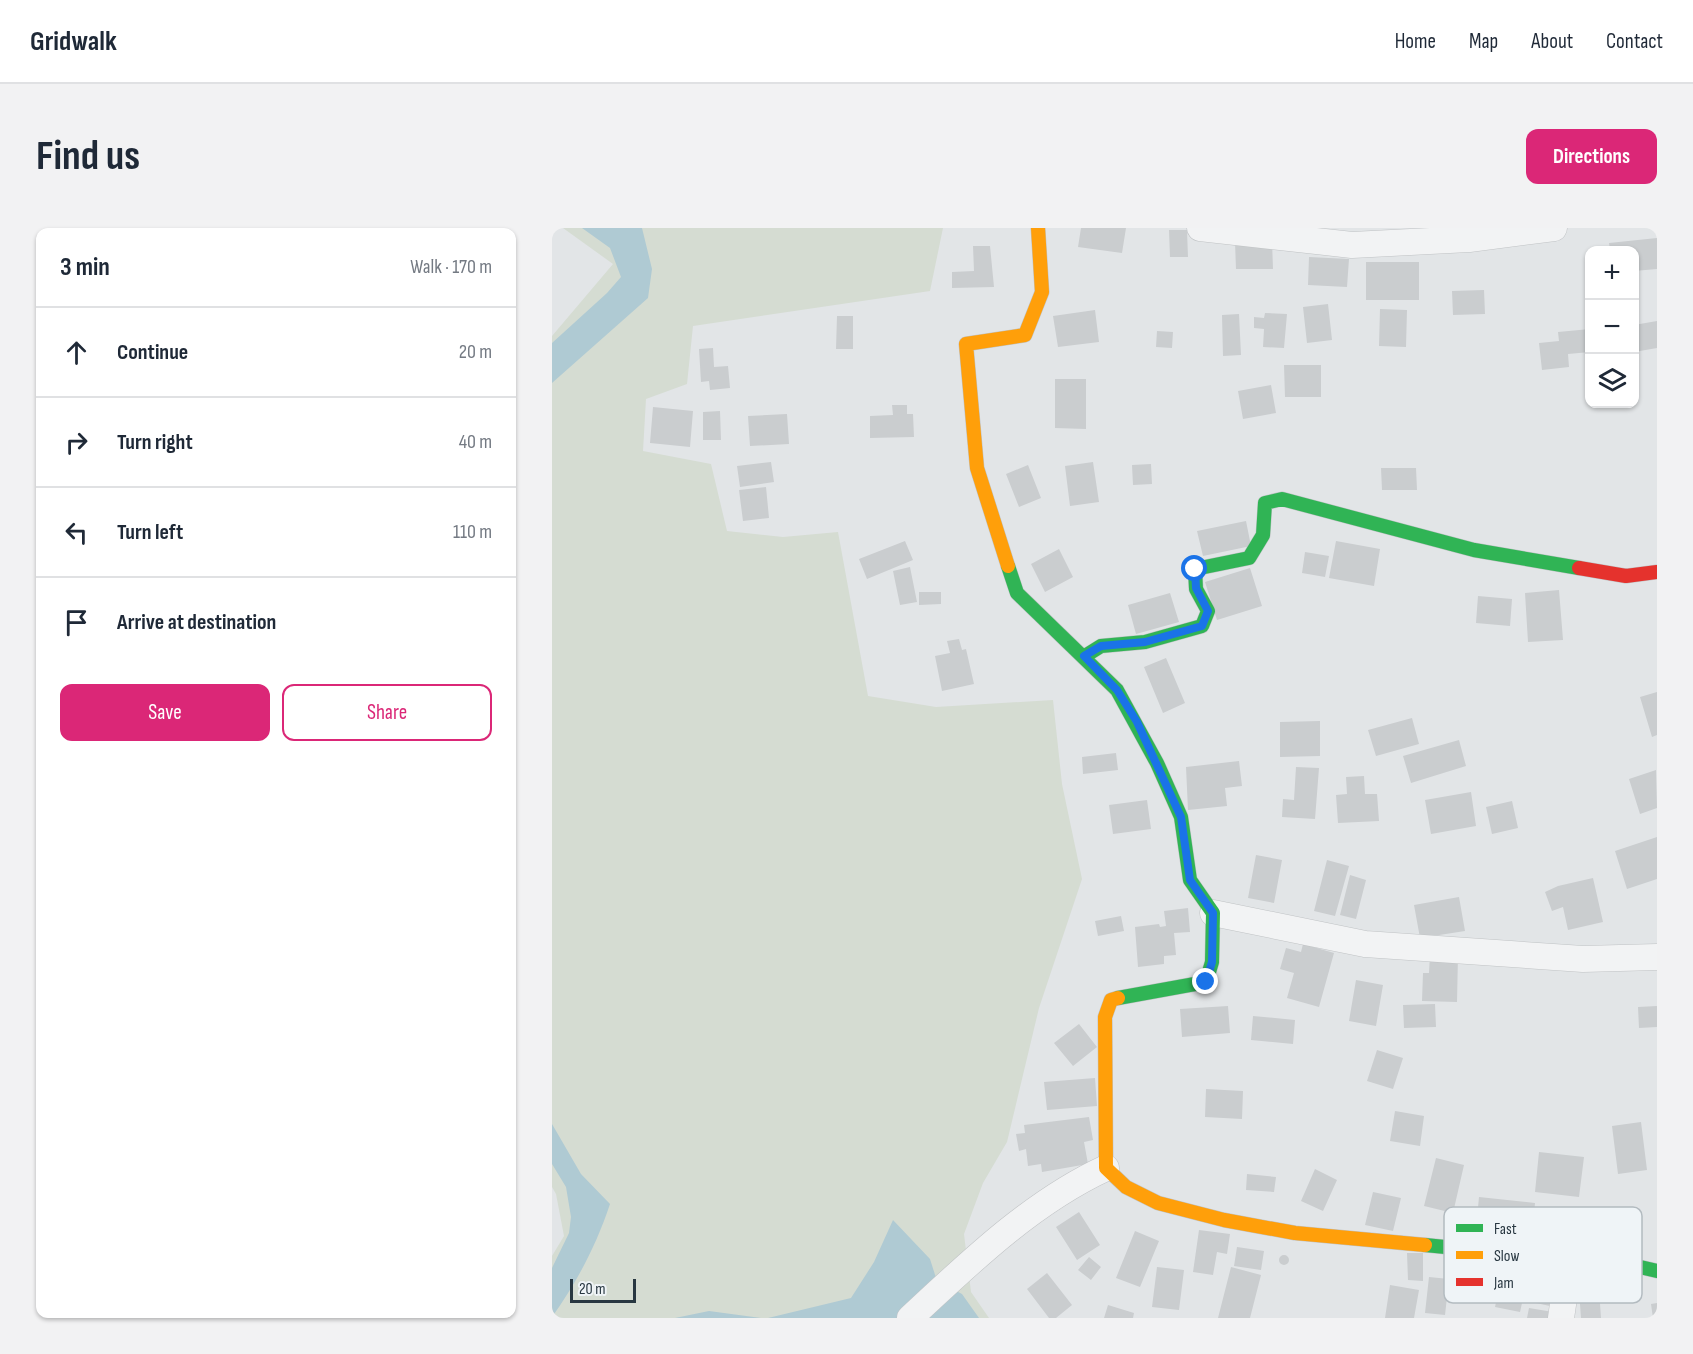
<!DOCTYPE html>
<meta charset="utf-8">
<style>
:root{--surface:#fff;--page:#f2f2f3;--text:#1f2937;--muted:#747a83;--line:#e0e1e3;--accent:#db2777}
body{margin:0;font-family:"Sofia Sans Condensed",sans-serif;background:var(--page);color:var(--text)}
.controls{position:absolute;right:18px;top:18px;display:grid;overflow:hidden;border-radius:12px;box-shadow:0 2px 4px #0004}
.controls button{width:54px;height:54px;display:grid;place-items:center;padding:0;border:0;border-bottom:2px solid var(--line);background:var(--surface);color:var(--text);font:30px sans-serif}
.scale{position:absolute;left:18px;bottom:15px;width:66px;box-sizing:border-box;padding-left:6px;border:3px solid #283741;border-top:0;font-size:16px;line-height:21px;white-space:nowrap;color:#283741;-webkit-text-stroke:4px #eff4f7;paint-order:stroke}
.stop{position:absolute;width:18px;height:18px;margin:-14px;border:4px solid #1a73e8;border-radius:50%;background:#fff}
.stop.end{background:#1a73e8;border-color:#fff;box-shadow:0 2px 6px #0008}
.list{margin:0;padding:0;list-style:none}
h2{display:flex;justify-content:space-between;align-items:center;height:78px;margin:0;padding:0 24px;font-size:26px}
h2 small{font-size:20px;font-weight:400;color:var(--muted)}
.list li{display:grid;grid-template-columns:39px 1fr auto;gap:18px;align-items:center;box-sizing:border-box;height:90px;padding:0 24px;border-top:2px solid var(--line)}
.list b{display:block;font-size:22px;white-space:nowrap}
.list em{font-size:20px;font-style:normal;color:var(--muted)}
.actions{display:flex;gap:12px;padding:18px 24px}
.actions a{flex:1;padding:14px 0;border:2px solid var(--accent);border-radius:12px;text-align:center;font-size:21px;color:var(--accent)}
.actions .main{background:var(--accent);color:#fff}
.icon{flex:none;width:33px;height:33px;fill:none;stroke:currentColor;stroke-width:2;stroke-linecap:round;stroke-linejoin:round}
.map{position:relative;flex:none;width:1105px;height:1090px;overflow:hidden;border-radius:12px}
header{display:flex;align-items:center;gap:36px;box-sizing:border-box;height:84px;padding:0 30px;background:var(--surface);border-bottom:2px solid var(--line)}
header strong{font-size:28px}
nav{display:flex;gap:33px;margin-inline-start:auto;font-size:21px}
.intro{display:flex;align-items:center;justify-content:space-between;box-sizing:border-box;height:144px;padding:0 36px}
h1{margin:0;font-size:42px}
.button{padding:15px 27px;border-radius:12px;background:var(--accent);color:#fff;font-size:21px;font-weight:700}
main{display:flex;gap:36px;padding:0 36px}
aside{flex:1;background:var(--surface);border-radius:12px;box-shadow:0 2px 4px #0004}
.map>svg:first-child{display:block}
</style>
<header>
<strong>Gridwalk</strong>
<nav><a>Home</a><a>Map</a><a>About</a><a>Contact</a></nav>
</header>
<div class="intro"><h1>Find us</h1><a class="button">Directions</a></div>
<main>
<aside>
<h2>3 min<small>Walk · 170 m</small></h2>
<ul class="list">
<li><svg class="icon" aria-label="ahead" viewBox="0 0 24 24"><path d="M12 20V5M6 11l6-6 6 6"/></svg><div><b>Continue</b></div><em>20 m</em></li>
<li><svg class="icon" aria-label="right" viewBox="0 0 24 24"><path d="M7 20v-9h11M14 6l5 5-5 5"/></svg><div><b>Turn right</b></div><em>40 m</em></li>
<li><svg class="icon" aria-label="left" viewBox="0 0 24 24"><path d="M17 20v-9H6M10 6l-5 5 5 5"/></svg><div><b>Turn left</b></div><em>110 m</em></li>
<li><svg class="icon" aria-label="arrive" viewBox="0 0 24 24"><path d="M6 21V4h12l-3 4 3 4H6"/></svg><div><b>Arrive at destination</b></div></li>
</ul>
<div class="actions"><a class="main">Save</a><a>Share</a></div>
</aside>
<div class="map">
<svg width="1105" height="1090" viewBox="0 0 1105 1090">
<rect width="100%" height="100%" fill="#e2e5e7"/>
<path fill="#d5dcd2" d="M11,0H391L378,63L141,98L135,156L94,171L91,223L159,236L175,303L231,309L286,304L316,468L384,479L501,472L510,556L530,651L487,780L455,914L431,955L412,1006L419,1064L437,1090H0V1028L12,1008L4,966L0,959V108L61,36Z"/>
<path fill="#afcad3" d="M30,0H90L100,41L96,70L0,155V115L55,65L69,49L58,20Z
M0,896L29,946L58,976C44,1018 25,1054 0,1089V1040L17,1005L19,989L14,959L0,936Z
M341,992L378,1031L385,1053L410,1066L427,1090H216L299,1070L322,1034Z
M157,1083L209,1090H123Z"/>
<path fill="#cacdcf" d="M529,0H574L570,25L526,19Z
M617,2H635L636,29H618Z
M1105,10V41L1082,43V22H1058L1057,15Z
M720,13L721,41H684L683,14Z
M421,18H438L442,59L400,60V44L422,43Z
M757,29L797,31L795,59L756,57Z
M814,34H867V72H814Z
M932,62L933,86L901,87L900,63Z
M776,76L780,112L755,115L751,79Z
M828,81L855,82L854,119L827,118Z
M543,82L547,114L506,119L501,88Z
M713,85L735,86L732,120L711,119L712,101L702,100V89L712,90Z
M687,86L689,127L671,128L670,87Z
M285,88H301V121H284Z
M1105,93V120L1082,124V97Z
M1038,101V124L1016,126L1017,139L990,142L987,115L1007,113L1006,104Z
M605,103L621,104L620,120L604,119Z
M161,120L162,139L176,138L178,160L158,162L157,153L149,154L147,121Z
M732,137H769V169H733Z
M503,151H534V201L503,200Z
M719,157L724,185L691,191L686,163Z
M340,177H355V186H361L362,209L318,210V188L341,187Z
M101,179L141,183L138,219L98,215Z
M168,183L169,212H151V184Z
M235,186L237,216L198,218L196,188Z
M219,234L222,254L188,259L185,238Z
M541,234L547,274L518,278L513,238Z
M599,236L600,256L581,257L580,237Z
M476,237L489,270L467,279L454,246Z
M829,240H864L865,262H830Z
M214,259L217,290L191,293L187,262Z
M694,293L699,318L651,328L645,303Z
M353,313L361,332L315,351L307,331Z
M784,313L828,321L822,358L777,350Z
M507,321L521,349L493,364L479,336Z
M753,324L777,328L773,349L750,345Z
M358,339L365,374L348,377L341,343Z
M698,340L710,378L665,392L653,354Z
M1007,362L1011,412L976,414L973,365Z
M367,364H389V376L367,377Z
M618,365L627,394L584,406L576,377Z
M926,368L960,371L958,398L924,395Z
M407,411L410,422L414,421L422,456L390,463L383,428L398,425L395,413Z
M614,430L633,475L611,485L592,439Z
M1105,464V507L1100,509L1088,469Z
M860,490L867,516L824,528L816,502Z
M768,493V528L728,529V494Z
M907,512L914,538L859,555L851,528Z
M564,525L566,542L531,546L530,529Z
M687,533L690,558L673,560L675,578L636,582L634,539Z
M744,539L767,540L763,591L730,589L731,571L742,572Z
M1104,542L1105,580L1088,586L1077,551Z
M812,548L813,566H825L827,593L786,595L784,567L795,566L794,549Z
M919,564L924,598L879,606L873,572Z
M595,572L599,601L561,606L557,577Z
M960,573L966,600L940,606L934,579Z
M1105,609V651L1075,661L1063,623Z
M704,627L730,632L722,675L696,670Z
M775,632L797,638L783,688L762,683Z
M798,647L814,652L804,691L788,687Z
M1041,650L1051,694L1016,702L1011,679L1000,683L993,664L1006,658Z
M907,669L913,703L868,710L862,677Z
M636,680L638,704L622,705L624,727L612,728V736L586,739L583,699L607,696L608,699L614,698L612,683Z
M569,688L572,703L546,708L543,693Z
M751,716L782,725L767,779L735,770L742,745L728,741L734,720L749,724Z
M878,726L906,727L905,774L870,773L871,745H877Z
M804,752L831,757L824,798L797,793Z
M883,776L884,799L852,800L851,777Z
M676,778L678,805L630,809L628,781Z
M1105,778V799L1087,800L1086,779Z
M701,788L743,792L741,816L699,812Z
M527,796L545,819L521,838L502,815Z
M825,822L851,830L841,861L815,853Z
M543,850L545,878L495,882L492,854Z
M654,861L691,863L690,891L653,889Z
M843,883L872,888L868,918L838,913Z
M537,889L541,912L532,914L536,936L490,944L489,936L476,938L474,921L467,923L464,906L473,905L472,897Z
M1089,894L1095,942L1066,946L1060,898Z
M987,924L1032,929L1027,969L983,964Z
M884,930L912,937L901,985L872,978Z
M763,941L785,952L771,983L749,973Z
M695,946L724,949L722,964L694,962Z
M821,964L849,970L841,1003L813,997Z
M927,969L983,975L980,1007L924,1001Z
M527,984L548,1017L525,1032L504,999Z
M647,1002L678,1006L675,1026L665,1024L661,1047L641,1044Z
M583,1003L607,1013L588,1059L564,1050Z
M685,1019L712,1023L709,1042L682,1038Z
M855,1025H871V1053L856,1052Z
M727 1032a5 5 0 1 1 10 0a5 5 0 1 1-10 0Z
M537,1029L549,1039L539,1052L526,1042Z
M605,1039L632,1042L627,1082L600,1079Z
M679,1039L709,1047L698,1090H666Z
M986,1040L1005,1044L998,1078L979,1074Z
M495,1045L520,1077L504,1090H497L475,1061Z
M877,1049L897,1051L893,1087L873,1085Z
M949,1051L974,1057L968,1084L943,1079Z
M838,1057L867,1062L862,1090H833Z
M1047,1061L1049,1090H1029L1027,1062Z
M1105,1075V1090H1101L1099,1076Z
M556,1077L582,1085L581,1090H552Z
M977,1080L1001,1084L1000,1090H975Z"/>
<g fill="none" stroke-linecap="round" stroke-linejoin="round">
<g stroke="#c0c3c5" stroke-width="27">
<path id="street" d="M648,0L800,17L917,11L1002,0
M661,685L813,716L1031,731L1105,729
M358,1090C417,1035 480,974 554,940
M1009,1090L1019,1023"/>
</g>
<g stroke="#c0c3c5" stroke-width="15">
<path id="fast" d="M456,338L465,365L565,462L605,535L629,589L638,652L661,685L660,734L654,754L566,770
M533,428L549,418L593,414L650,398L656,383L644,361L643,341L697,330L711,307L713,275L730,271L922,322L1027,340
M873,1017L984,1028L1019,1023L1105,1043"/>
</g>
<g stroke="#c0c3c5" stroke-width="15">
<path id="slow" d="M456,338L425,240L414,116L473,107L490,64L486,0
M566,770L559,772L553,789L554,940L574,959L606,975L672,992L743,1005L873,1017"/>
</g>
<g stroke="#c0c3c5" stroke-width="15">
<path id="jam" d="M1027,340L1074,348L1105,344"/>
</g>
<use href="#street" stroke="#f2f3f4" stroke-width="26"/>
<use href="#fast" stroke="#30b455" stroke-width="14"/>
<use href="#slow" stroke="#ff9f0a" stroke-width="14"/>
<use href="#jam" stroke="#e5322d" stroke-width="14"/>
</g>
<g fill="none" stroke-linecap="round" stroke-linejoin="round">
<path stroke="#1a73e8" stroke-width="8" d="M643,341L644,360L656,383L650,398L593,414L549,418L532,428L565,462L585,494L629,589L638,652L661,685L660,734L654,754"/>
</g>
<rect x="892" y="979" width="198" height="96" rx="9" fill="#eff4f7" stroke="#b3bbc0" stroke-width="1.5"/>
<rect x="904" y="996" width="27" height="8" fill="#30b455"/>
<rect x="904" y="1023" width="27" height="8" fill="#ff9f0a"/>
<rect x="904" y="1050" width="27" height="8" fill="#e5322d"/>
<g font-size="16" fill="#283741">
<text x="942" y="1006">Fast</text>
<text x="942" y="1033">Slow</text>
<text x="942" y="1060">Jam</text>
</g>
</svg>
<div class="controls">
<button>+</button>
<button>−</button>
<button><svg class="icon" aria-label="layers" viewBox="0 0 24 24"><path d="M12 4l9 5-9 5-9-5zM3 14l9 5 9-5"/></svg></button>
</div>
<div class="scale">20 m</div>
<div class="stop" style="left:643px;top:341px"></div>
<div class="stop end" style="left:654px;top:754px"></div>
</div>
</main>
